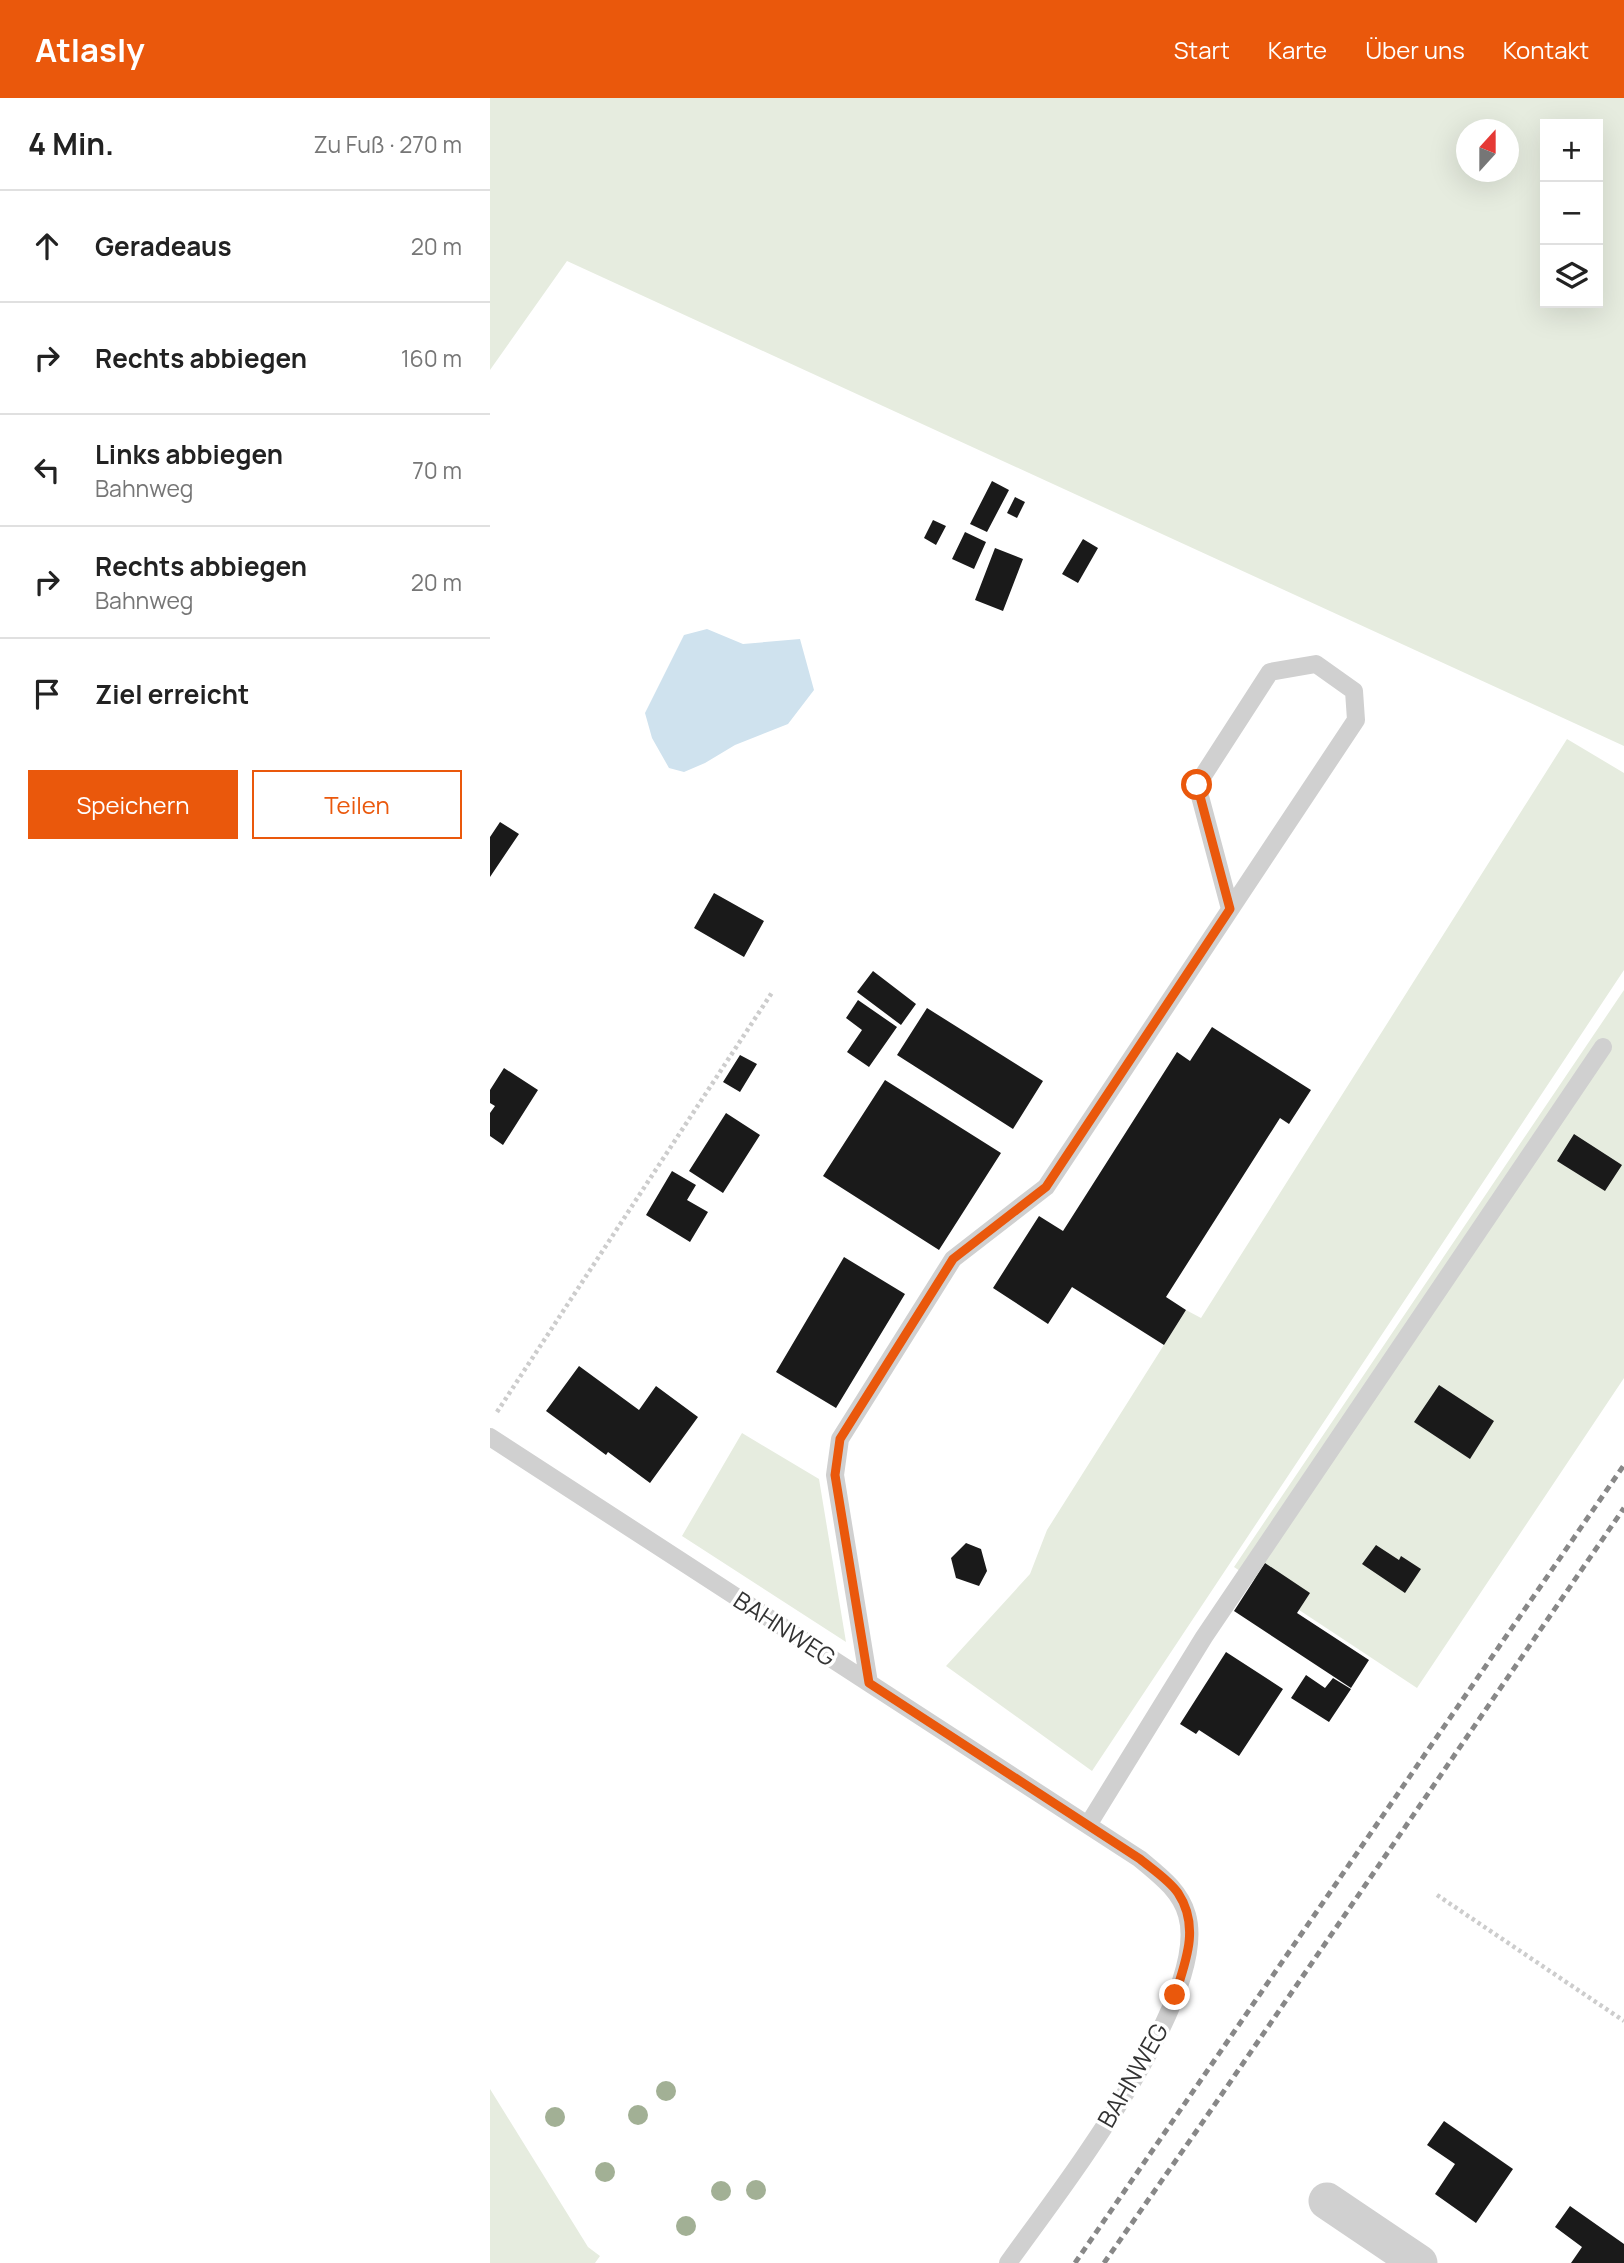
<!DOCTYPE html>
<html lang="de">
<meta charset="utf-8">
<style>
:root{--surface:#fff;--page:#f2f2f2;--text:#222;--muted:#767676;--line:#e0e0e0;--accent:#ea580c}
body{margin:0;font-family:Manrope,sans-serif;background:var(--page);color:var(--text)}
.controls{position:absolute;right:21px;top:21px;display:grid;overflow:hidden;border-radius:0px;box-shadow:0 7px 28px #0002}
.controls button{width:63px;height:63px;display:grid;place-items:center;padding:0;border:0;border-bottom:2px solid var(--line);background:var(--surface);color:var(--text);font:35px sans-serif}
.compass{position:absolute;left:966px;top:21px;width:63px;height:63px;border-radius:50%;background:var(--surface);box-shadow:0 7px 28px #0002;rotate:21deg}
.stop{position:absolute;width:21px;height:21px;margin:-16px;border:5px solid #ea580c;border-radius:50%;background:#fff}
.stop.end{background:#ea580c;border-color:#fff;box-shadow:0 2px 7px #0008}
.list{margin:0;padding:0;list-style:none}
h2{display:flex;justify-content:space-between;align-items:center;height:91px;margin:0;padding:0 28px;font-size:30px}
h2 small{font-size:23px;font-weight:400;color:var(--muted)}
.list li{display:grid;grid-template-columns:46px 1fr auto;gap:21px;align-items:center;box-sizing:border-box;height:112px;padding:0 28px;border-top:2px solid var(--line)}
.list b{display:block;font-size:26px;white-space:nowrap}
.list p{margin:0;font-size:23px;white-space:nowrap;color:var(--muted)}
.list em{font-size:23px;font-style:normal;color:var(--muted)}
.actions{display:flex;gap:14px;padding:21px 28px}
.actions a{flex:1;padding:16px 0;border:2px solid var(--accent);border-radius:0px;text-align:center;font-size:24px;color:var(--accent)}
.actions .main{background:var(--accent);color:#fff}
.icon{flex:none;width:38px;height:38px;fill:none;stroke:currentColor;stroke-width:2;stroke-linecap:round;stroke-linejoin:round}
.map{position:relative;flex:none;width:1134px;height:2165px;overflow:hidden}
header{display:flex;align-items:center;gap:42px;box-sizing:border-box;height:98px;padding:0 35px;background:var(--accent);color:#fff}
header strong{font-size:33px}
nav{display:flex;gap:38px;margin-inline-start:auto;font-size:24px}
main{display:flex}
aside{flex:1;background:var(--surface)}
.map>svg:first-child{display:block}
</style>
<header>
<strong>Atlasly</strong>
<nav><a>Start</a><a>Karte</a><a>Über uns</a><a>Kontakt</a></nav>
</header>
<main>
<aside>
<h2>4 Min.<small>Zu Fuß · 270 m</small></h2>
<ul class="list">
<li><svg class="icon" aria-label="ahead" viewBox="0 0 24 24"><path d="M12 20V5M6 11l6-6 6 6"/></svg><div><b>Geradeaus</b></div><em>20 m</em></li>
<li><svg class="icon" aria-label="right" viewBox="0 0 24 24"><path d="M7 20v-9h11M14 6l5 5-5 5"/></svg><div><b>Rechts abbiegen</b></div><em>160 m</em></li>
<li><svg class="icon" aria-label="left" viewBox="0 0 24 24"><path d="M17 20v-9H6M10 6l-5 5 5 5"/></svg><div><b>Links abbiegen</b><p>Bahnweg</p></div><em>70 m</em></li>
<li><svg class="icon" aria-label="right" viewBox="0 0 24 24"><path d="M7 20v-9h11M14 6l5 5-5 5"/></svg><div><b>Rechts abbiegen</b><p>Bahnweg</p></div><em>20 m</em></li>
<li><svg class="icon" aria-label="arrive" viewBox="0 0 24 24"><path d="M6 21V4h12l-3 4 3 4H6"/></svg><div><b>Ziel erreicht</b></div></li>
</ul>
<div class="actions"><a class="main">Speichern</a><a>Teilen</a></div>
</aside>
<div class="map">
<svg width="1134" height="2165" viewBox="0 0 1134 2165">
<rect width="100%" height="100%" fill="#fff"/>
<path fill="#e6ecdf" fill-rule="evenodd" d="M0,0H1134V648L77,163L0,272ZM1108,26V205H1055V26ZM976,32H1018V74H976Z
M1077,641L1134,675V872L602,1673L456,1568L540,1476L557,1432L696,1212L711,1220Z
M1134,892V1280L927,1590L744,1469Z
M252,1335L329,1381L356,1544L192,1438Z
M0,1991L98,2149L110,2158L105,2165H0Z"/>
<path fill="#cfe2ee" d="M217,531L253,546L310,541L324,592L298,626L245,647L215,665L194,674L179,670L162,640L155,615L194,537Z"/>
<path fill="#1a1a1a" d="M502,383L519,392L497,434L480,426Z
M525,399L535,404L527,420L517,415Z
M443,422L456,428L446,447L434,440Z
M475,434L496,444L484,471L462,461Z
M593,441L608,450L588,485L572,476Z
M505,450L533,461L513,513L485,502Z
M10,724L29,736L0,779V739Z
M224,795L274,823L254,859L204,830Z
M383,873L426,906L411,927L367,894Z
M368,902L407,929L379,969L357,954L372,932L356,920Z
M437,910L553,983L523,1031L407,957Z
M722,929L821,992L799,1026L790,1020L676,1199L696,1212L674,1247L582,1189L558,1226L503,1190L549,1118L573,1133L687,954L700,963Z
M250,957L267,966L250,994L233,984Z
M14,970L48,992L13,1047L0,1038V1015L5,1008L0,1005V992Z
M395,982L511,1055L449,1152L333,1078Z
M236,1015L270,1037L233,1095L199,1073Z
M1084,1036L1132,1067L1115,1093L1067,1063Z
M182,1073L206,1087L197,1102L218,1114L200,1144L156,1117Z
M354,1159L415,1196L346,1310L286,1274Z
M89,1268L149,1312L166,1288L208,1319L160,1385L118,1354L116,1357L56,1313Z
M949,1287L1004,1323L980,1361L924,1324Z
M476,1445L491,1451L497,1473L489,1488L466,1480L461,1460Z
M886,1447L909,1462L911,1458L931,1471L915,1495L872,1466Z
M775,1465L820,1495L807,1515L879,1562L861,1590L744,1513Z
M736,1554L793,1591L749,1658L709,1632L706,1636L690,1626Z
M816,1577L835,1590L843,1580L861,1591L839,1624L801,1600Z
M954,2023L1023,2071L986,2125L945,2096L965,2066L937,2047Z
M1080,2108L1134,2146V2165H1081L1092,2149L1065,2129Z"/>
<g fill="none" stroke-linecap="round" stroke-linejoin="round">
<path stroke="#cdcdcd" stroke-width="4.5" stroke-dasharray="3.5 3.5" stroke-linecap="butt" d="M7,1314L283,893
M947,1797L1134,1923"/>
<path stroke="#d0d0d0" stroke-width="18" d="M0,1339L650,1761C669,1777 690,1792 697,1817C721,1900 567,2096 518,2165
M379,1585L345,1377L350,1341L463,1161L556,1089L866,622L864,593L826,566L780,574L707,687L740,811
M598,1727L714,1539L1113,949"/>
<path stroke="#d0d0d0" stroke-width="37" d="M837,2103L929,2165"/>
<path stroke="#888" stroke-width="5" stroke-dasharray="7 5" stroke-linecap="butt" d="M585,2165L1134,1367
M614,2165L710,2028L1134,1410"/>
</g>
<g fill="#a2b095">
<circle cx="176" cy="1993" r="10"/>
<circle cx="148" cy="2017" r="10"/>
<circle cx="65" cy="2019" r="10"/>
<circle cx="115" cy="2074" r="10"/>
<circle cx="266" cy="2092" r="10"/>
<circle cx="231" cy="2093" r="10"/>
<circle cx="196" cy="2128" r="10"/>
</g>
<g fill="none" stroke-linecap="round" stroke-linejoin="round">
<path stroke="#ea580c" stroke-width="9" d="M685,1897C696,1863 710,1828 688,1795C679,1782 662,1771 650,1761L379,1585L345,1377L350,1341L463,1161L556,1089L740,811L707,687"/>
</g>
<g text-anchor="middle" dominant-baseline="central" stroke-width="7" stroke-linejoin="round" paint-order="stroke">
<g font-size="24" fill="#333" stroke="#fff">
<text transform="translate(295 1530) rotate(33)">BAHNWEG</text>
<text transform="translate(642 1977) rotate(-60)">BAHNWEG</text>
</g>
</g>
</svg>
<div class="controls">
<button>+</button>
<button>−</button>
<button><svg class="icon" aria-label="layers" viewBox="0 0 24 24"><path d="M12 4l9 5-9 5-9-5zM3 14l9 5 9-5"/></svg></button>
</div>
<svg class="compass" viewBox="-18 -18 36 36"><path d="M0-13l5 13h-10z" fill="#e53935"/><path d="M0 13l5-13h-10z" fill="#767676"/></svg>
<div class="stop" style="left:707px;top:687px"></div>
<div class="stop end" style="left:685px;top:1897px"></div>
</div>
</main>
